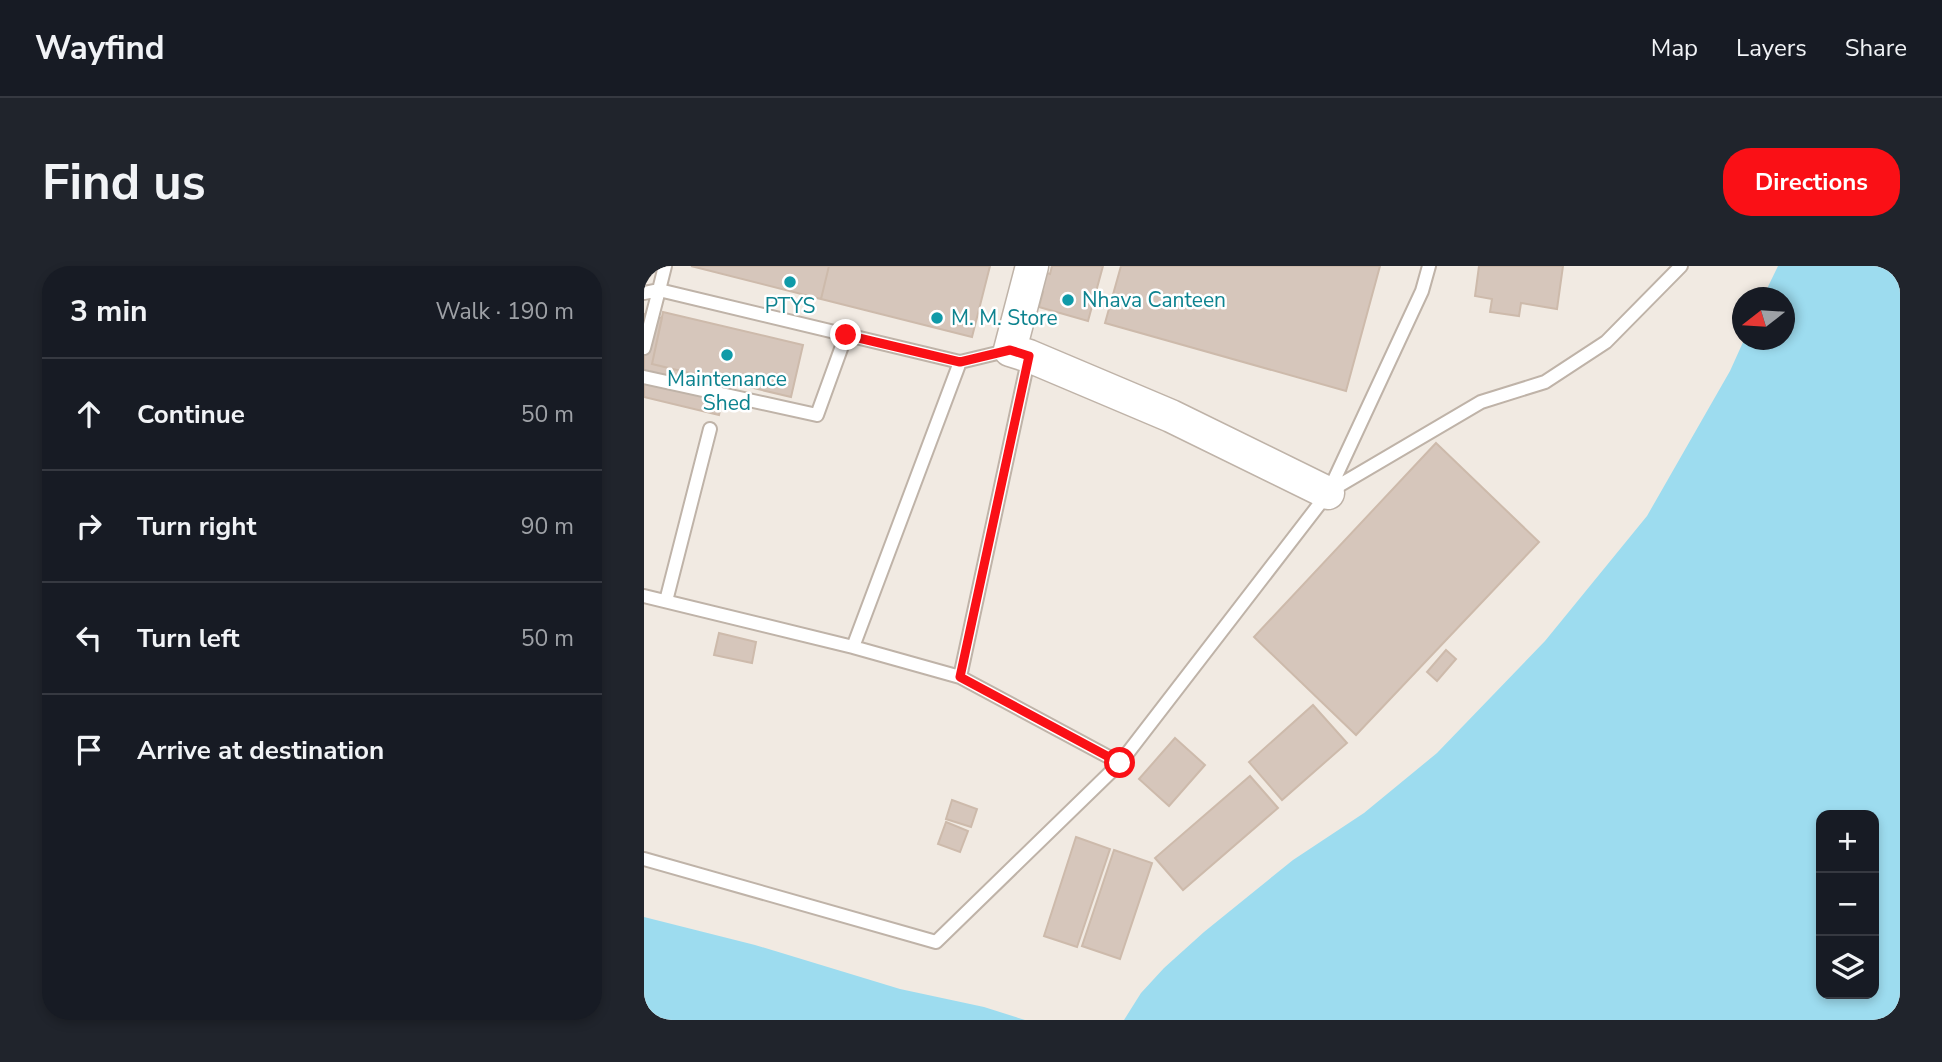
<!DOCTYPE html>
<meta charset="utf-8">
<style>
:root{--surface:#171b24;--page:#20242c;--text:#f1f3f6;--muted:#9ea1a6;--line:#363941;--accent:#fa1016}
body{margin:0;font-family:"Nunito Sans",sans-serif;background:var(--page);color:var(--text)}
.controls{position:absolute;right:21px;bottom:21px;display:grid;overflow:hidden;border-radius:14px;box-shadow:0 4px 10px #0003}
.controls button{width:63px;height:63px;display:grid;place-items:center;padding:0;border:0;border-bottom:2px solid var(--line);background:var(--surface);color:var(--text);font:35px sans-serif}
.compass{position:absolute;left:1088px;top:21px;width:63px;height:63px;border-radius:50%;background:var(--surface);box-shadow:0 4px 10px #0003;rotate:253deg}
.stop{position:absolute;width:21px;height:21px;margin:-16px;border:5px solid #fa1016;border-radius:50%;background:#fff}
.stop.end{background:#fa1016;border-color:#fff;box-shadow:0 2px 7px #0008}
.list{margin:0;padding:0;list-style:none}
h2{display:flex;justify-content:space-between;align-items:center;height:91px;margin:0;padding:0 28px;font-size:30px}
h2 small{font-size:23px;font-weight:400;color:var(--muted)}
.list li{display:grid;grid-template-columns:46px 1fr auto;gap:21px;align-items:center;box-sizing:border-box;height:112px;padding:0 28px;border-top:2px solid var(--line)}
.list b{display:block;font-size:26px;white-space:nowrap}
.list em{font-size:23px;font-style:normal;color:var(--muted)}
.icon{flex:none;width:38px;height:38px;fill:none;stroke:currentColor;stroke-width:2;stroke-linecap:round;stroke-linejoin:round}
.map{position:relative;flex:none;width:1256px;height:754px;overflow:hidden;border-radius:28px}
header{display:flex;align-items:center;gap:42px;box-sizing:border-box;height:98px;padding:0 35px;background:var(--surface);border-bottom:2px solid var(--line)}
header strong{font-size:33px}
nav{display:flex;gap:38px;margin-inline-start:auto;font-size:24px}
.intro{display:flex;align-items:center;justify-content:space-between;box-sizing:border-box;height:168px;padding:0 42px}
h1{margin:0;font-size:49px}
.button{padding:18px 32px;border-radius:28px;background:var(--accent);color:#fff;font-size:24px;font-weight:700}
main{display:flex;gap:42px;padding:0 42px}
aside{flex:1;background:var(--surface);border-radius:28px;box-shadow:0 4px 10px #0003}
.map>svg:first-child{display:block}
</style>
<header>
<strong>Wayfind</strong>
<nav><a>Map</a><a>Layers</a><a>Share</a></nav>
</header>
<div class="intro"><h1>Find us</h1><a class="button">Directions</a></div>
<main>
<aside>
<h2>3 min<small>Walk · 190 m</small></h2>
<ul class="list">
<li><svg class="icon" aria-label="ahead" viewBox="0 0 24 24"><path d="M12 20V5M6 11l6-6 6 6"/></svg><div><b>Continue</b></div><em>50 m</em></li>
<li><svg class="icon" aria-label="right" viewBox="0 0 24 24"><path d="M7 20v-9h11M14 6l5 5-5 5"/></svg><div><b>Turn right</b></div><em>90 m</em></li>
<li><svg class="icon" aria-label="left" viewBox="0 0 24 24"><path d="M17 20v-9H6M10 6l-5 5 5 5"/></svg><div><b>Turn left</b></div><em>50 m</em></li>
<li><svg class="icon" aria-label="arrive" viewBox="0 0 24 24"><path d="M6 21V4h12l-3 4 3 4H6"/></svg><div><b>Arrive at destination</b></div></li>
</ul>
</aside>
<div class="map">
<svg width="1256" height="754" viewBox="0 0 1256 754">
<rect width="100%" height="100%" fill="#f1eae2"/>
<path fill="#9ddcef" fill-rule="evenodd" d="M1134,0H1256V754H480L497,727L520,702L560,666L649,594L720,547L793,487L901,375L1003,250L1086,105L1100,74H1140V32L1119,31ZM1177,549H1230V728H1177Z
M0,651L111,679L256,723L340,741L381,754H0Z"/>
<path fill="#d6c6bb" stroke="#cdbaab" stroke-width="2" d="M47,0H185L177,33Z
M185,0H346L328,71L177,33Z
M408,0H459L444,55L395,41L399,26L392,24L397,5L406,8Z
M477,0H736L702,125L461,57Z
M835,0H919L913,43L877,37L875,50L846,46L848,33L831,30Z
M19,46L159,79L147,131L8,98Z
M0,48L18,52L8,98L82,116L75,149L0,131Z
M792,177L895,276L712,469L610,371Z
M75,367L112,376L108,397L70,389Z
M802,384L812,393L793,415L783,406Z
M669,439L703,477L638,534L605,496Z
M531,472L561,499L525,540L495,513Z
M606,510L634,542L539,624L511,592Z
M308,534L333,543L327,561L302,553Z
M302,556L324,565L316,586L294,578Z
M432,571L466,583L433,681L400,670Z
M470,584L508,597L476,693L438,680Z"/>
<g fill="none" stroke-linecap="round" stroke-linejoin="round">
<g stroke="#bfb3a8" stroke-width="16">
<path id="service" d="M21,0L15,24L316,96L366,84
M0,27L15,24L0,82
M0,111L173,149L202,69
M684,226L837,136L901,116L962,76L1037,0
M0,330L209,381L316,411L476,497
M22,335L66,163
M209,381L316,96
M316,411L385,90
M0,593L292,676L476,497L684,227L778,25L785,0"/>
</g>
<g stroke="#bfb3a8" stroke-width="35">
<path id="tertiary" d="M388,0L366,84L385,90L527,150L684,227"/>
</g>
<use href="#service" stroke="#fff" stroke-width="12"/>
<use href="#tertiary" stroke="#fff" stroke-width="32"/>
</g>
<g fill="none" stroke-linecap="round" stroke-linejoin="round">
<path stroke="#fa1016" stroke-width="9" d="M202,69L316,96L366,84L385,90L316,411L476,497"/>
</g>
<g fill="#0f9aa8" stroke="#fff" stroke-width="2.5">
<circle cx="146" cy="16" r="7"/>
<circle cx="424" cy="34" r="7"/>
<circle cx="293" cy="52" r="7"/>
<circle cx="83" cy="89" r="7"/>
</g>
<g text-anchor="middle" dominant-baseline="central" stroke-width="5" stroke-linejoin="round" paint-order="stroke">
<g font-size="21" fill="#0d838f" stroke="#fff" text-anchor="start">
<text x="438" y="34">Nhava Canteen</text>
<text x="146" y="40" text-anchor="middle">PTYS</text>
<text x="307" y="52">M. M. Store</text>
<text x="83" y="113" text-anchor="middle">Maintenance<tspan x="83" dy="24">Shed</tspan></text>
</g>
</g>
</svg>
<div class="controls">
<button>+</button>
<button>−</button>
<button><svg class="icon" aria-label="layers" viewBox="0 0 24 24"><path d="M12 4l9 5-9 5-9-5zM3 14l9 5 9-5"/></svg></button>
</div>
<svg class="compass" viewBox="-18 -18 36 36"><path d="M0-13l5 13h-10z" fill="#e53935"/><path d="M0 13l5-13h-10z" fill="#9ea1a6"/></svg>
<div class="stop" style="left:476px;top:497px"></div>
<div class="stop end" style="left:202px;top:69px"></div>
</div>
</main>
